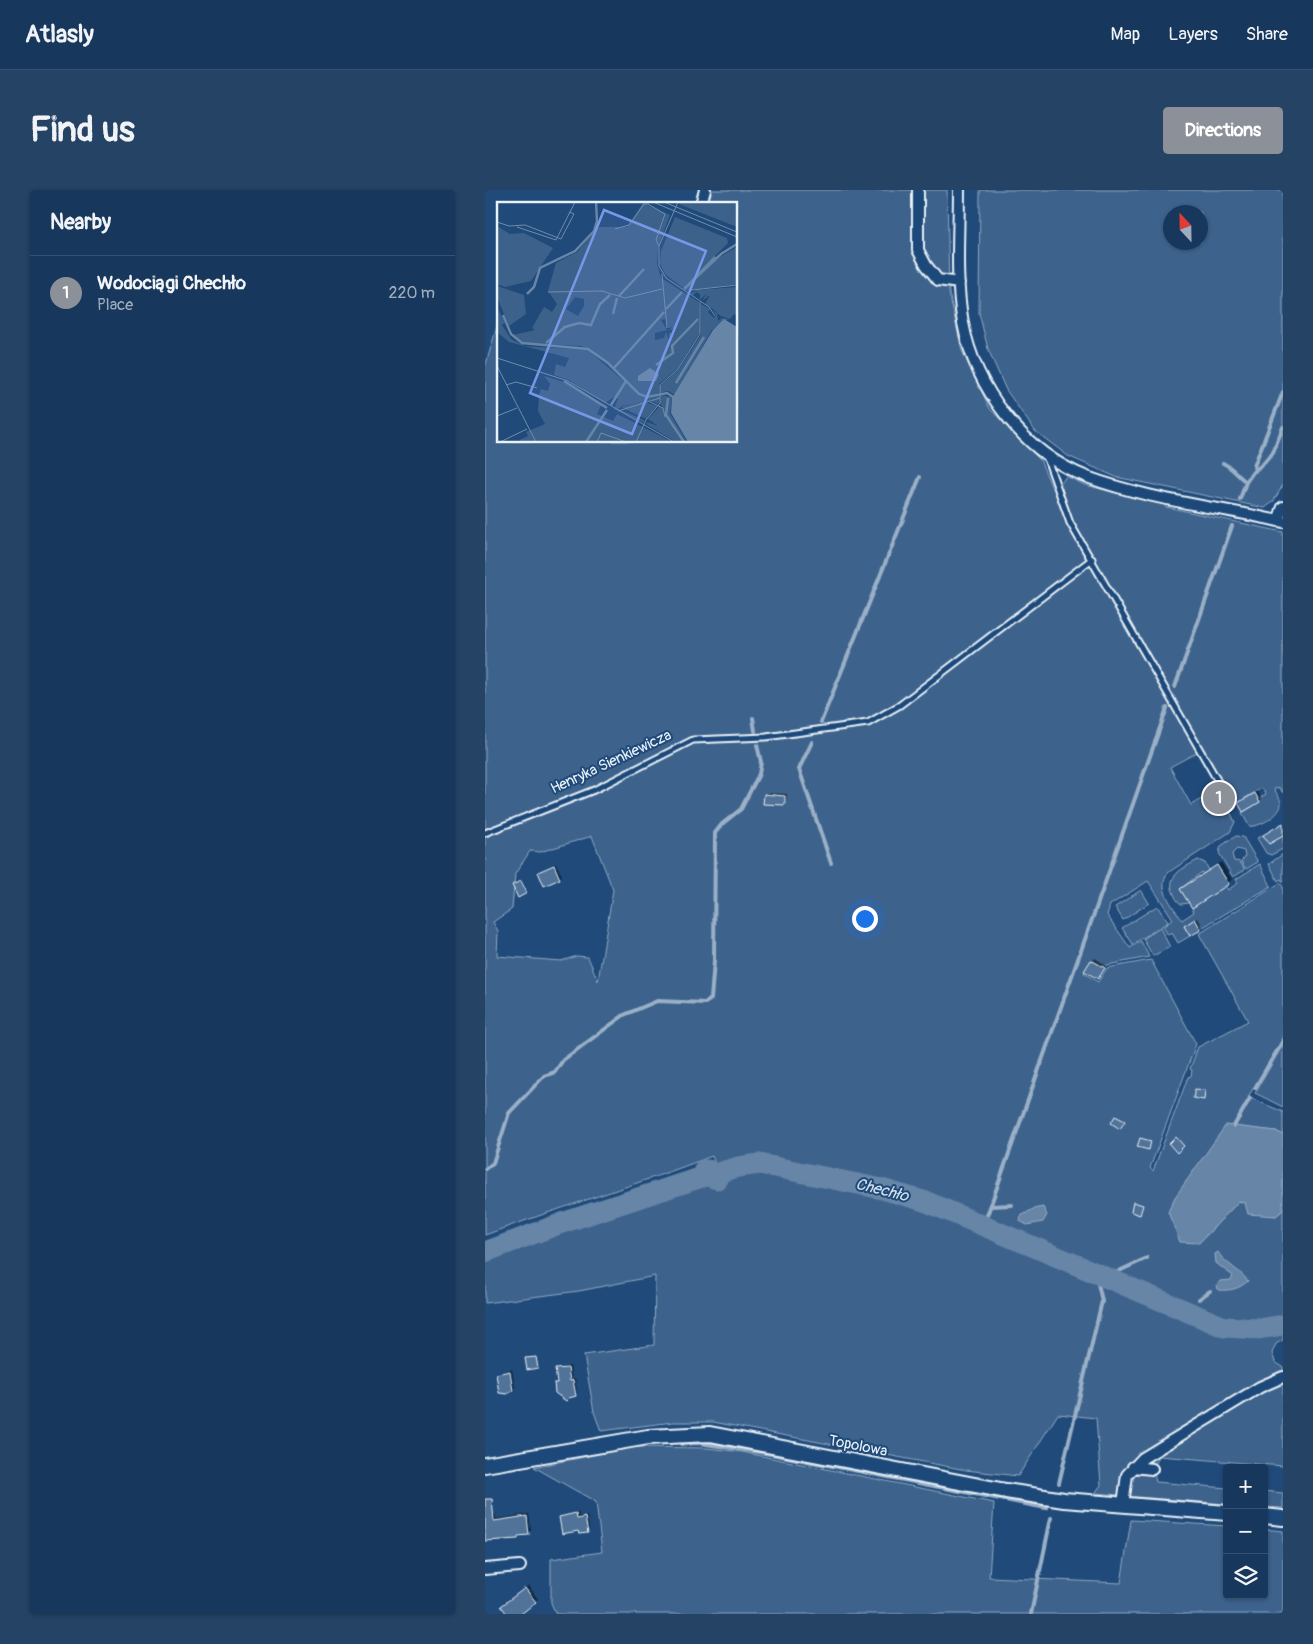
<!DOCTYPE html>
<meta charset="utf-8">
<style>
:root{--surface:#17385c;--page:#244365;--text:#f1f3f6;--muted:#9eacbb;--line:#365272;--accent:#8c9099}
body{margin:0;font-family:Pangolin,sans-serif;background:var(--page);color:var(--text)}
.controls{position:absolute;right:15px;bottom:15px;display:grid;overflow:hidden;border-radius:5px;box-shadow:0 1px 4px #0004}
.controls button{width:45px;height:45px;display:grid;place-items:center;padding:0;border:0;border-bottom:1px solid var(--line);background:var(--surface);color:var(--text);font:25px sans-serif}
.compass{position:absolute;left:678px;top:15px;width:45px;height:45px;border-radius:50%;background:var(--surface);box-shadow:0 1px 4px #0004;rotate:338deg}
.you{position:absolute;left:379px;top:728px;width:18px;height:18px;margin:-12px;border:4px solid #fff;border-radius:50%;background:#1a73e8;box-shadow:0 0 0 8px #1a73e833}
.badge{display:grid;place-items:center;width:32px;height:32px;border-radius:50%;background:var(--accent);color:#fff;font-size:16px;font-weight:700}
.pin{position:absolute;translate:-50% -50%;border:2px solid #fff;box-shadow:0 1px 5px #0006}
.list{margin:0;padding:0;list-style:none}
h2{display:flex;justify-content:space-between;align-items:center;height:65px;margin:0;padding:0 20px;font-size:21px}
h2 small{font-size:16px;font-weight:400;color:var(--muted)}
.list li{display:grid;grid-template-columns:32px 1fr auto;gap:15px;align-items:center;box-sizing:border-box;height:75px;padding:0 20px;border-top:1px solid var(--line)}
.list b{display:block;font-size:19px;white-space:nowrap}
.list p{margin:0;font-size:16px;white-space:nowrap;color:var(--muted)}
.list em{font-size:16px;font-style:normal;color:var(--muted)}
.icon{flex:none;width:28px;height:28px;fill:none;stroke:currentColor;stroke-width:2;stroke-linecap:round;stroke-linejoin:round}
.map{position:relative;flex:none;width:798px;height:1424px;overflow:hidden;border-radius:5px}
header{display:flex;align-items:center;gap:30px;box-sizing:border-box;height:70px;padding:0 25px;background:var(--surface);border-bottom:1px solid var(--line)}
header strong{font-size:24px}
nav{display:flex;gap:28px;margin-inline-start:auto;font-size:18px}
.intro{display:flex;align-items:center;justify-content:space-between;box-sizing:border-box;height:120px;padding:0 30px}
h1{margin:0;font-size:35px}
.button{padding:12px 22px;border-radius:5px;background:var(--accent);color:#fff;font-size:18px;font-weight:700}
main{display:flex;gap:30px;padding:0 30px}
aside{flex:1;background:var(--surface);border-radius:5px;box-shadow:0 1px 4px #0004}
.map>svg:first-child{display:block}
</style>
<header>
<strong>Atlasly</strong>
<nav><a>Map</a><a>Layers</a><a>Share</a></nav>
</header>
<div class="intro"><h1>Find us</h1><a class="button">Directions</a></div>
<main>
<aside>
<h2>Nearby<small></small></h2>
<ul class="list">
<li><span class="badge">1</span><div><b>Wodociągi Chechło</b><p>Place</p></div><em>220 m</em></li>
</ul>
</aside>
<div class="map">
<svg width="798" height="1424" viewBox="0 0 798 1424">
<rect width="100%" height="100%" fill="#1f4a7a"/>
<filter id="ink" filterUnits="userSpaceOnUse"><feTurbulence type="fractalNoise" baseFrequency=".02" numOctaves="2"/><feDisplacementMap in="SourceGraphic" scale="10" xChannelSelector="R" yChannelSelector="G"/><feConvolveMatrix kernelMatrix="1 2 1 2 8 2 1 2 1" color-interpolation-filters="sRGB"/></filter>
<g filter="url(#ink)">
<path fill="#3c628c" stroke="#92aac2" fill-rule="evenodd" d="M223,0H462L464,103L477,161L505,219L555,270L567,298H573L581,286L600,295L680,315L681,317L798,342V603L794,597L789,599C792,604 796,609 796,614C796,625 773,638 764,636L757,623L775,612L773,609L781,604L777,598L750,614L718,559L685,577L706,615L730,601L728,605L733,614L740,611L750,632L745,642L684,682C670,697 688,716 697,730L709,722L707,718L740,696L743,700L753,693L751,689L775,674L786,696L715,739L710,730L699,736L705,746L693,753L687,743L683,745L678,737L688,729L663,691L625,715L622,725L645,758L656,751L664,767L617,776L606,770L599,783L613,792L622,778L666,770L711,854L665,978L668,981L703,887L706,886L707,880L705,879L713,857L763,831L714,744L795,693L798,697V848L763,907L798,922V945L791,941L741,936L714,1053L754,1011L791,1026L798,1020V1132L765,1136L734,1132L434,1005L405,996L277,971L259,972L232,979L227,966C152,995 75,1017 0,1045V177L14,130V251H251V14H220ZM107,646L128,700L113,791L103,767L92,766L76,771L12,766L13,741L8,732L27,719L30,684L45,661L55,662Z
M495,0H798V295L788,312L780,318L631,287L583,266L550,241L521,200L503,159L494,123ZM686,22H716V52H686Z
M778,645L784,654L798,646V659L786,665L781,663L772,648Z
M751,646L758,647L773,672L761,679L756,671L760,667L759,661L752,659L747,664L749,671L755,672L760,680L748,687L734,663L736,656Z
M798,664V692L796,689L793,691L784,674Z
M713,670L720,673L724,680L718,684L717,682L695,699L704,713L696,714C692,711 691,709 689,704C680,686 698,678 713,670Z
M656,700L664,713L638,730L630,717Z
M672,716L683,732L648,754L637,738Z
M675,738L685,757L668,766L658,749Z
M798,855V917L770,903Z
M276,977L319,985L413,1008L730,1138L769,1143L798,1138V1150L791,1154L787,1163L790,1172L798,1177V1186L653,1268L634,1305L610,1303L616,1295L611,1228L573,1224L533,1286L481,1280L228,1232H188L116,1241L109,1222L99,1165L169,1155L170,1086L94,1101L0,1113V1067L66,1042L254,979Z
M798,1191V1276L674,1266L670,1275L655,1274L770,1202Z
M150,1257L222,1258L257,1262L509,1313L504,1387L636,1393L646,1330L742,1336V1405H779V1339L798,1341V1424H71L66,1413V1369L117,1362L111,1312L49,1277Z
M650,1280L669,1283L671,1292L742,1298V1314L641,1306L642,1293Z
M779,1301L798,1303V1318L779,1317Z"/>
<path fill="#6685a7" stroke="#9ab0c7" d="M741,935L791,941L798,945V1020L791,1026L763,1024L760,1013L754,1011L714,1053L695,1052L683,1022L690,1007Z
M558,1017L562,1025L558,1032L542,1035L535,1031L536,1026L548,1019Z
M733,1062C738,1072 755,1080 763,1091C754,1099 745,1101 733,1100L732,1095L735,1091L746,1090L748,1086L731,1073L730,1064Z"/>
<path fill="#0007" d="M772,601L777,609L774,611L754,613Z
M282,603L302,604L301,612L299,614L280,605Z
M736,672L747,689L743,693L696,699Z
M71,674L77,686L74,688L55,683Z
M713,728L717,736L715,739L703,734Z
M610,768L621,775L615,785L601,781Z
M85,1176L87,1189H90L92,1203L90,1205L70,1194L73,1191L72,1180Z
M27,1179L30,1197L28,1200L12,1184Z
M93,1322L94,1327L102,1326L104,1339L102,1341L94,1339L76,1327Z
M10,1324L11,1329L44,1324L46,1341L33,1347L0,1350V1325Z
M43,1396L53,1409L33,1424H24L20,1414Z"/>
<g fill="none" stroke-linecap="round" stroke-linejoin="round">
<path stroke="#9ab0c7" stroke-width="4" d="M738,273C748,278 752,285 761,292
M770,281L769,276L798,202
M755,309L761,292L768,282L779,273L788,262L798,237
M690,497L747,336
M268,528L270,541
M336,532L435,287
M327,552L314,579L346,673
M770,898L798,851
M749,936L765,908
M0,979L8,973L24,923L59,886L70,882L78,870L139,825L172,811L220,813L226,809L229,771L230,643L237,634L256,619L274,584L276,572L272,555
M506,1016L527,1015
M499,1034L682,518
M619,1088L662,1068
M714,1109L725,1101
M700,1121L707,1115
M196,1254L214,1253L286,1264L561,1318
M574,1293L617,1111L611,1085
M546,1424L566,1328"/>
<path stroke="#6685a7" stroke-width="21" d="M0,1062L77,1033L217,987L219,980H223L226,987L232,989L233,983L253,977L275,974L397,999L442,1012L739,1137L774,1139L798,1135"/>
</g>
<path fill="#517399" stroke="#e8f1f8" d="M770,603L775,612L758,622L753,613Z
M279,604L300,606V615L278,614Z
M798,633V646L784,654L778,645Z
M69,675L75,689L59,696L53,682Z
M732,675L744,694L707,718L695,699Z
M36,691L42,703L33,708L27,695Z
M710,729L716,740L705,746L699,736Z
M606,770L620,778L613,789L599,781Z
M710,899L720,900L719,910L708,908Z
M630,926L640,931L635,939L626,933Z
M691,947L699,956L692,963L684,954Z
M655,948L666,951L664,960L652,957Z
M648,1012L658,1015L655,1025L646,1022Z
M51,1167L53,1178L42,1180L40,1168Z
M83,1178L85,1191L88,1190L91,1206L84,1208L81,1211L70,1203L69,1193H72L70,1179Z
M25,1181L28,1201L22,1204L14,1203L11,1184Z
M0,1309H7L9,1331L42,1326L44,1345L33,1346V1349L0,1351Z
M91,1323L92,1329L100,1327L103,1343L94,1344L93,1341L77,1344L74,1327Z
M40,1398L51,1412L36,1424H22L16,1416Z"/>
<g fill="none" stroke-linecap="round" stroke-linejoin="round">
<g stroke="#e8f1f8" stroke-width="9">
<path id="lane" d="M561,266L585,333L747,616
M0,643L109,600L208,550L281,547L383,533L415,515L607,369"/>
</g>
<g stroke="#e8f1f8" stroke-width="14">
<path id="street" d="M433,0V60L441,75L453,90L474,93
M474,0C474,44 470,89 478,133C490,198 539,263 602,287C664,310 733,317 798,332
M216,14L220,0
M793,331L798,317
M648,1277L667,1279
M639,1307L642,1285L658,1268L775,1197L798,1187
M0,1379L35,1376"/>
</g>
<g stroke="#e8f1f8" stroke-width="18">
<path id="secondary" d="M0,1275L163,1247L225,1244L521,1301L579,1310L742,1323
M779,1326L798,1328"/>
</g>
<use href="#lane" stroke="#1f4a7a" stroke-width="5"/>
<use href="#street" stroke="#1f4a7a" stroke-width="10"/>
<use href="#secondary" stroke="#1f4a7a" stroke-width="14"/>
</g>
</g>
<g text-anchor="middle" dominant-baseline="central" stroke-width="4" stroke-linejoin="round" paint-order="stroke">
<g font-size="15" fill="#e8f1f8" stroke="#1f4a7a">
<text transform="translate(126 572) rotate(-25)">Henryka Sienkiewicza</text>
<text transform="translate(373 1256) rotate(11)">Topolowa</text>
</g>
<g font-size="16" font-style="italic" fill="#d4e1ec" stroke="#1f4a7a">
<text transform="translate(397 1000) rotate(14)">Chechło</text>
</g>
</g>
<g transform="translate(12 12)">
<rect width="240" height="240" fill="#1f4a7a"/>
<path d="M183,0H240V25L182,2ZM146,1L173,13L161,45L160,62L164,76L202,100L203,130L181,166L162,182V191L152,194L143,192L107,157L85,144L26,141L16,133L38,128L35,126L47,105L55,110L60,102L51,89L59,61L80,50L102,25H130ZM78,95L87,97V104L81,114L69,107ZM169,117L171,126L175,125L172,129L177,126L178,131H172V138L169,130L167,136L158,138V131L170,128L164,118ZM178,15L230,36L231,41L218,54L221,56L240,45V82L190,89L168,72L163,61L164,49ZM0,24L13,32L27,31L56,46L34,79L8,85L0,82ZM0,84L27,93L29,112L12,124L0,95ZM240,85V114L237,112L233,117L224,114L208,102L213,93L205,99L210,91L203,98V92L199,90L196,94L193,91L200,88ZM204,102L213,107L211,110L217,116L219,113L215,107L209,102L220,110L221,119L225,116L231,117L215,128L178,193L171,189L163,191V184L182,167L204,133ZM0,105L8,121L5,123L14,137L28,144L91,148L143,193L163,194L161,202L154,199L148,200L160,204L149,217L124,205L143,201L125,204L121,207L147,218V221L117,207L121,197L117,195L108,201L72,178L57,173L59,162L68,165L72,156L12,140L0,130ZM47,174L70,181L104,203L100,212L116,219L120,212L176,240H26L22,238L31,234L29,230L48,222L41,209L42,193L44,187L51,189L53,182ZM164,193L175,195L173,211L190,240H179L149,222L150,220L161,224L151,217L162,205H166L163,202Z" fill="#3c628c" fill-rule="evenodd"/>
<path d="M227,117L240,125V240H191L174,211L175,196L216,128ZM153,166L162,172L159,179H141V174Z" fill="#6685a7"/>
<path fill="none" stroke="#6685a7" stroke-width="2.5" d="M191,83L218,55M187,87L224,52L240,42M30,92L37,85L43,66L78,49L97,29L100,19L99,0M122,94L147,67M169,107L185,90M116,112L120,96M6,113L14,132L25,141L91,147L111,161L142,192L150,195L170,191L178,196M49,141L68,125L82,121L94,123L103,102L113,93M159,163L176,151L175,144L201,117M117,166L167,110M67,179L110,206M179,181L207,135M171,196L169,213L187,240M114,203L129,179M89,240L110,208"/>
<path fill="none" stroke="#6f8dac" stroke-width="1" d="M156,0L240,35M167,0L240,30M181,0L162,44V64L169,76L212,105L218,114M0,20L12,24L28,23L64,37L77,12L72,10M20,25L59,38L78,0M118,27L132,23L147,2H151L168,12L159,38L162,44M165,72L170,126M51,90L105,89L128,96L165,87M191,91L195,88L240,83M0,156L71,179L177,240M0,164L39,240M9,183L19,180L40,186M153,200L166,206L168,215M121,209L163,196M0,214L20,206M3,240L30,227M100,240L104,231L129,240M139,240L149,218L163,201V183L181,167L203,132V100"/>
<path fill="#7897e6" fill-opacity="0.15" stroke="#7897e6" stroke-width="2.5" d="M107,8L209,49L135,232L33,191Z"/>
<rect width="240" height="240" fill="none" stroke="#e8f1f8" stroke-width="2.5"/>
</g>
</svg>
<div class="controls">
<button>+</button>
<button>−</button>
<button><svg class="icon" aria-label="layers" viewBox="0 0 24 24"><path d="M12 4l9 5-9 5-9-5zM3 14l9 5 9-5"/></svg></button>
</div>
<svg class="compass" viewBox="-18 -18 36 36"><path d="M0-13l5 13h-10z" fill="#e53935"/><path d="M0 13l5-13h-10z" fill="#9eacbb"/></svg>
<div class="you"></div>
<div class="pin badge" style="left:734px;top:608px">1</div>
</div>
</main>
